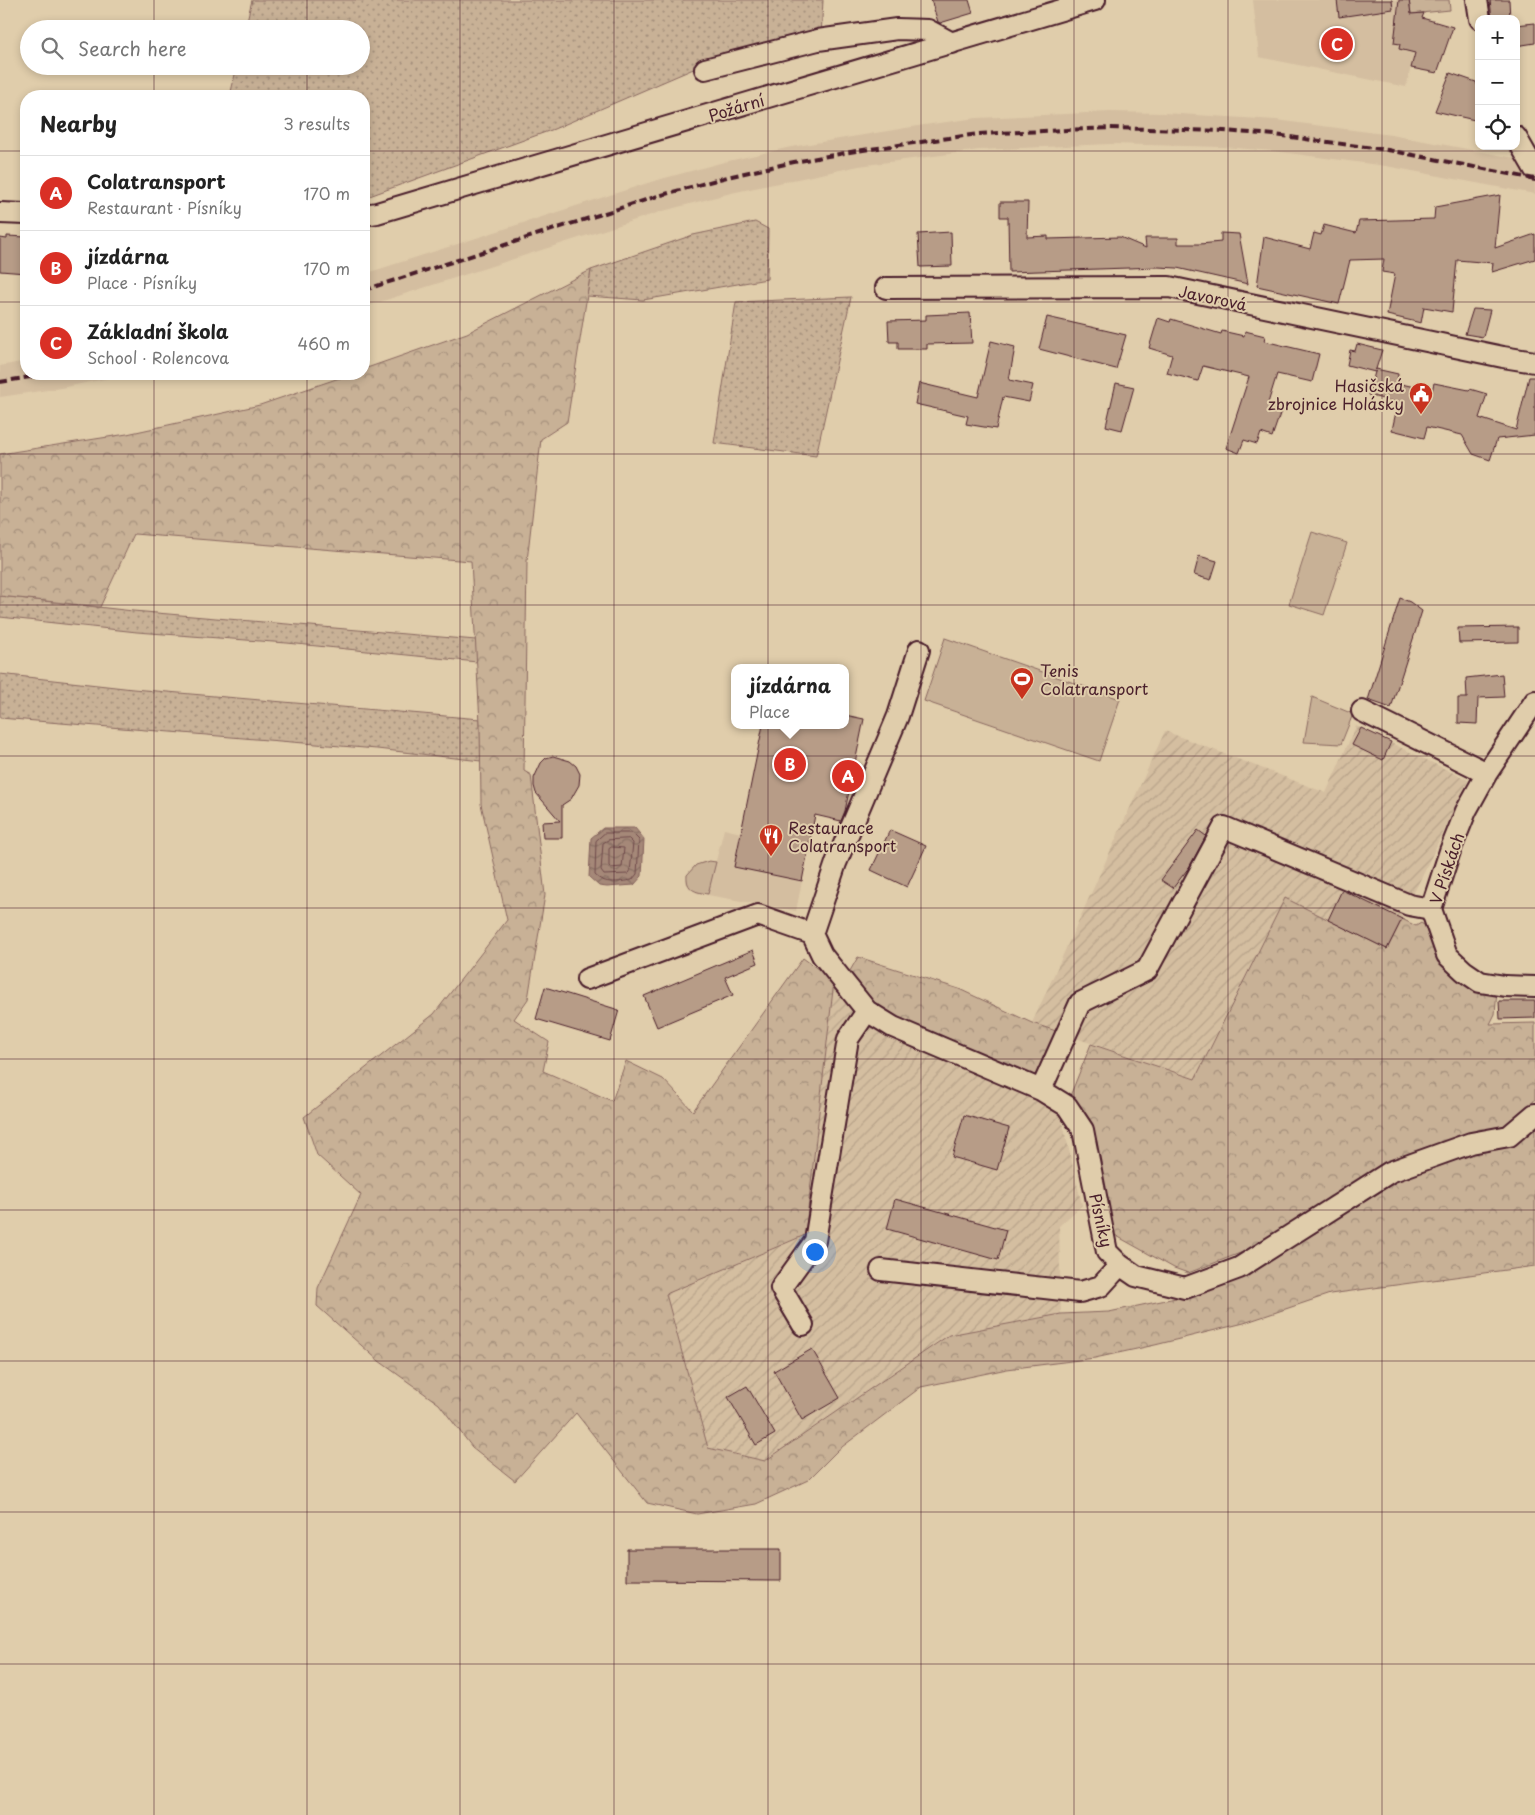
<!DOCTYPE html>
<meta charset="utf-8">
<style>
:root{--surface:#fff;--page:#f6f6f6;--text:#222;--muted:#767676;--line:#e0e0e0;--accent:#d93025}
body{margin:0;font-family:"Playpen Sans",sans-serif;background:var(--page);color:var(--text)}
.controls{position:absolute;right:15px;top:15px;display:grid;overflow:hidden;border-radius:10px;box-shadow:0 2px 8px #0003}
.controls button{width:45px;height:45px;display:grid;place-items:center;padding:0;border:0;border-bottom:1px solid var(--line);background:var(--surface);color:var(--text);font:25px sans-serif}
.you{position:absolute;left:814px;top:1251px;width:18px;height:18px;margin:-12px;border:4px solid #fff;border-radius:50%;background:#1a73e8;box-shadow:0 0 0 8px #1a73e833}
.badge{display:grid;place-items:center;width:32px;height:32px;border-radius:50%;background:var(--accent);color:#fff;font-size:16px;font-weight:700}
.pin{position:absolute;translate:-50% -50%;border:2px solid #fff;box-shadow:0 1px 5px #0006}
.popup{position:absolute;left:731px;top:664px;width:118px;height:65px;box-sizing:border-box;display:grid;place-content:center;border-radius:10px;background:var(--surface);filter:drop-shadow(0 1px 4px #0005);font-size:16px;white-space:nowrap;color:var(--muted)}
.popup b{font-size:19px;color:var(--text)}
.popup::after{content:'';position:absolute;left:50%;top:100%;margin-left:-10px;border:10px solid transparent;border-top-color:var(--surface)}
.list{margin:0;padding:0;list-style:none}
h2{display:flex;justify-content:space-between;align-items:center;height:65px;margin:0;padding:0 20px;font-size:21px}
h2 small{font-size:16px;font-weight:400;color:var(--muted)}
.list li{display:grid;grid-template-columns:32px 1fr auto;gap:15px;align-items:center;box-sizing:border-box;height:75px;padding:0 20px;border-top:1px solid var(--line)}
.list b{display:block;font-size:19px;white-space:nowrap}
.list p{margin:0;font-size:16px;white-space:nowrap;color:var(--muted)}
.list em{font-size:16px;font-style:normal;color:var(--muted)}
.icon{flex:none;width:28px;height:28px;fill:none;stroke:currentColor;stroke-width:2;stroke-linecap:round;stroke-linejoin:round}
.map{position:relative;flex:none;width:1535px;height:1815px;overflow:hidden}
.search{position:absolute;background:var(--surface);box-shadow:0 2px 8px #0003;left:20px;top:20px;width:350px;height:55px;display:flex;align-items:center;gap:12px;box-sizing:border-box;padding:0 18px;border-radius:28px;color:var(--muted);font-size:19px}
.panel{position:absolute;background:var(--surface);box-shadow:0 2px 8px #0003;left:20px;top:90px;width:350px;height:290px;border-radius:20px}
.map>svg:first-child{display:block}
</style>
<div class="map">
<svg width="1535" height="1815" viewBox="0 0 1535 1815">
<defs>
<pattern id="industrial-furrows" width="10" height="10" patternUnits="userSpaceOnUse" patternTransform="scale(1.25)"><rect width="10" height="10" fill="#d4bea0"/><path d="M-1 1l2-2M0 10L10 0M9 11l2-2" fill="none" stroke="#b8a38a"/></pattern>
<pattern id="grass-dots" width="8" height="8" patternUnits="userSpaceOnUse" patternTransform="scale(1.25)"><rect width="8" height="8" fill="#c8b196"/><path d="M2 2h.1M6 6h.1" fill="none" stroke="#a48f7b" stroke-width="1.8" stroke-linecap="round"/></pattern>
<pattern id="forest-crowns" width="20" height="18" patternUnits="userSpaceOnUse" patternTransform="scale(1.25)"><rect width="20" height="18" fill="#c8b196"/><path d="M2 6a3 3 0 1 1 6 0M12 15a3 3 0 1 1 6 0" fill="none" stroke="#a48f7b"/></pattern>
<pattern id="water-waves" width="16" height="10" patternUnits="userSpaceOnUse" patternTransform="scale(1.25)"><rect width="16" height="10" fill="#a58878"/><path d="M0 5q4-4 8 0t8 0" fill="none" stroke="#886f63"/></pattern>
</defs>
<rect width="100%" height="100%" fill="#e0cdab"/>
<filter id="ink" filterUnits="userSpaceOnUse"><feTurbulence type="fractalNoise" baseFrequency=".02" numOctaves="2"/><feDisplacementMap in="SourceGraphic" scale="10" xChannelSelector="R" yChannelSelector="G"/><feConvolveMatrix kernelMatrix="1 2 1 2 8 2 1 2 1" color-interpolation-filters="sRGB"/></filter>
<g filter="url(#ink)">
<path fill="#d4bea0" d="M1253,0H1409L1411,14L1424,13L1406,87L1259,57Z
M1110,112L1164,113L1276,120L1391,135L1462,148L1535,162V194L1386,166L1273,151L1223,147L1110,144L979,150L859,166L731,193L663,211L364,307V274L654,181L724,162L791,147L924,125L977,118Z
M26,361V374H129L61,388L0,397V366Z
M724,829L741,833L734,867L802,881L796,911L697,893L691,889L686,883L687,875L691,869L702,862L716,861Z"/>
<path fill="url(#industrial-furrows)" d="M1356,726L1468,780L1387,949L1285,899L1195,1079L1032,1023L1165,731L1326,793Z
M834,981L870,1024L1060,1112L1082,1205L1059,1226L1061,1314L949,1335L765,1461L708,1448L666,1294L805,1235Z"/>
<path fill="url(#grass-dots)" stroke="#896860" d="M252,0H823L821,37L705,64L554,129L364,198V96H230L237,66H361V29H245Z
M755,222L768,229L767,279L643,300L587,296L591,270L693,235Z
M851,297L816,456L714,443L736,302Z
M0,596L133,611L476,640L477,662L287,643L137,632L0,617Z
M0,674L133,689L480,719L481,761L377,749L0,718Z"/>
<path fill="url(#forest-crowns)" stroke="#896860" d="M591,270L567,422L541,439L527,561L524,771L531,775L545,895L528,999L514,1019L549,1042L543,1071L612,1101L626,1061L663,1079L693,1111L803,958L834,981L805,1235L666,1294L708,1448L765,1461L949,1335L1061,1314L1109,1312L1185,1296L1244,1276L1401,1179L1473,1152L1511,1146L1535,1127V1266L1330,1294L1244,1323L1155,1345L1095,1358L1007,1369L921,1387L838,1450L808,1480L756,1504L697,1514L647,1503L576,1413L515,1481L472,1447L439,1404L379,1361L317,1306L318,1288L361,1195L317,1155L304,1117L434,1014L507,920L481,804L480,723L471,561L134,534L100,607L0,596V454L127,434L260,405L351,374H364V369L467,333Z
M1285,898L1387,949L1402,919L1416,926L1421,923L1424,925L1450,971L1497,991L1495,1014L1490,1024L1535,1023V1099C1517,1126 1502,1127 1473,1133L1256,1247L1188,1273L1174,1268L1113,1234L1093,1127L1070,1096L1091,1044L1195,1079Z
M858,957L959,989L1032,1023L1059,1032L1036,1082L899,1022L864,1000L847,976Z"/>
<path fill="#c8b196" stroke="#896860" d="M1409,0H1449L1450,10L1411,14Z
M1312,532L1347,543L1324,615L1289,604Z
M945,638L1120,699L1099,761L924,701Z
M1312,697L1353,714L1341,744L1304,742Z
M709,861L716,862L708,894C695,892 686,890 687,875L696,865Z"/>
<path fill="url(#water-waves)" stroke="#815e59" d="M603,828H635L644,839L642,876L634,885L607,887L599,886L589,877L591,838Z"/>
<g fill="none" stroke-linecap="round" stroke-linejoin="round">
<path stroke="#6e494a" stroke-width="1" d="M605,833H632L639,840L637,874L632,880C618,882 605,885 595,875L596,841Z
M629,839L633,843L630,872L628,874L604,875L601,871L603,843L608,840Z
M612,847L624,848L622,867L611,868L609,866V849Z"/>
</g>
<path fill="#b79c87" stroke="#4a1f2b" d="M931,0H969L973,13L940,23L938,22Z
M1337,0H1392L1393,9L1339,17Z
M1399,0H1409L1411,14L1424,13L1422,18L1453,27L1437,73L1411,68L1415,53L1399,49L1400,44L1394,43Z
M1490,0H1509L1510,19H1492Z
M1535,23V43L1516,46V25Z
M1450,73L1476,82L1479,90V121L1435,111Z
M1500,195L1495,248L1535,234V259L1492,272L1493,263L1457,260L1452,312L1424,307L1421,323L1387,315L1395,274L1382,272L1384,259L1350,260L1339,304L1257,286L1264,237L1310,249L1314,233L1321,235L1324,225L1356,233L1359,221L1434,219L1435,207Z
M1000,202H1028L1027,237L1048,236V239L1120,237L1146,248L1145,238H1178V244H1200L1221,242V233L1239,234L1248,284L1177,268L1158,267L1009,272L1008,217H1000Z
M951,232L952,266L920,267L918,234Z
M7,236L26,237V273L0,271V238L7,239Z
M1473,309L1490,310L1483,337L1465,334Z
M970,313L972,343L927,344V349H898V342H889L888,321L926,320V315Z
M1047,317L1126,335L1116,369L1039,349Z
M1158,318L1170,322L1171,319L1221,334L1222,331L1244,336L1245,331L1265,336L1264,341L1319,354L1312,382L1277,374L1268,403L1282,408L1272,437L1261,433L1257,444L1244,440L1239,453L1226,448L1249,377L1203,366L1198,381L1167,373L1172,355L1149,348Z
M991,341L1015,347L1009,380L1033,385L1029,402L1003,397L996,429L966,424L968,416L915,404L919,383L978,397Z
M1357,344L1382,350L1375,372L1347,365L1350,350L1355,351Z
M1376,369L1398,374L1397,383L1432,391L1434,383L1469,390L1470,389L1487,394L1479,418L1516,430L1529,377H1535V435L1497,439L1490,460L1473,454L1462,435L1427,427L1424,438L1392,430L1398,403L1368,395Z
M1116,383L1134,387L1122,430L1106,426Z
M1199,556L1217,561L1211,580L1194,575Z
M1400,598L1410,602L1422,611L1391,708L1368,700Z
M1518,627V642L1459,643L1458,628Z
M1502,674L1504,697L1478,698L1477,724L1458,723V698H1467L1466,678Z
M845,715L864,719L845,811L841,821L815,815L802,881L734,867L763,725H845Z
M1361,728L1391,742L1383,760L1352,745Z
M553,756L570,761L576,766L580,774L579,785L571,799L562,805V838H543L542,822L560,821L536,793L534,786V778L541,763L546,758Z
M890,830L926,846L907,887L871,870Z
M1198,830L1206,836L1190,866L1173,888L1161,880Z
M1342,890L1402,919L1387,949L1328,920Z
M753,950L758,963L725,977L733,995L657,1027L644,996Z
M545,987L619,1010L610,1041L536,1019Z
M1499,1001H1535V1018L1500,1019Z
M964,1115L1009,1128L997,1170L952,1157Z
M895,1199L1006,1230L998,1260L887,1229Z
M812,1349L840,1398L802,1420L774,1371Z
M747,1386L775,1434L756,1445L728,1397Z
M627,1549H781V1581L627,1580Z"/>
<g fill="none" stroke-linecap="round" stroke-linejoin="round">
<g stroke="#4a1f2b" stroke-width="24">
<path id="minor" d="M1477,0L1480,19
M705,69L818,40L897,29L928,30L952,43
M1516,137L1535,170
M0,213L26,214
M364,215L377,213L1095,0
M886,288L1169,287L1503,357L1535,362
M1535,701L1487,773L1466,811L1450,851L1431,909L1447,955L1464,971L1480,982L1505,986L1535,987
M1362,711L1487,773
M812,934L836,863L898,716L919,650
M587,979L758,915L812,934L822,955L867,1011L893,1027L1041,1090L1067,1106L1083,1130L1107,1252L1120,1265L1136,1276L1185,1288L1239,1268L1390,1172L1471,1143L1509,1136L1535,1114
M1041,1090L1080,1003L1147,970L1224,827L1409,905L1431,909
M881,1270L1080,1292L1101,1286L1120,1265
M803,1325L781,1288L815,1241L848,1039L867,1011"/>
</g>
<use href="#minor" stroke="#e0cdab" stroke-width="20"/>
<path stroke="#4a1f2b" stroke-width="4" stroke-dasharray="8 4" stroke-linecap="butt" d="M364,290L658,196L727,177L794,162L856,151L978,134L1110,128L1224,131L1275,135L1388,150L1535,179
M0,382L48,374"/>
</g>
</g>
<path fill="none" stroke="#4a1f2b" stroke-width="1" stroke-opacity="0.55" d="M154,0V29M307,0V29M460,0V1815M614,0V1815M768,0V1815M921,0V1815M1074,0V1815M1228,0V1815M1382,0V1815M154,66V96M307,66V96M0,151H26M364,151H1535M0,302H26M364,302H1535M154,374V1815M307,374V1815M0,454H1535M0,605H1535M0,756H1535M0,908H1535M0,1059H1535M0,1210H1535M0,1361H1535M0,1512H1535M0,1664H1535"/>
<defs>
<g id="civic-pin" transform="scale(1.25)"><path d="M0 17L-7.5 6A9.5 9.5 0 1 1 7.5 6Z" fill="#c8321e" stroke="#e0cdab"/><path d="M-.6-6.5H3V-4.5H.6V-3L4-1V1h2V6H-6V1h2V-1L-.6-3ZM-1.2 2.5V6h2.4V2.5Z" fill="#fff"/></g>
<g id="stadium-pin" transform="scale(1.25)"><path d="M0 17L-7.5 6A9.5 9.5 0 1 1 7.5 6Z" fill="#c8321e" stroke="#e0cdab"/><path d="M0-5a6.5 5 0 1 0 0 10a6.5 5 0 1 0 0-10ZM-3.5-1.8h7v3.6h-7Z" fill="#fff"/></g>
<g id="restaurant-pin" transform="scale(1.25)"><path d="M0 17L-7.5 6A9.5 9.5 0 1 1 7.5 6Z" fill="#c8321e" stroke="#e0cdab"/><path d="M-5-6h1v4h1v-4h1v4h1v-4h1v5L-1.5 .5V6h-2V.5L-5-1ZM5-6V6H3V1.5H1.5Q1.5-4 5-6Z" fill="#fff"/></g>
</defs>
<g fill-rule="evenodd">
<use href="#civic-pin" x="1421" y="394"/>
<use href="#stadium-pin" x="1022" y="679"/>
<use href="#restaurant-pin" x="771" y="836"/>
</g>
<g text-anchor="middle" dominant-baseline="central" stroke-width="4" stroke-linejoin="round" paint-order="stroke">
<g font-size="16" fill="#4a1f2b" stroke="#e0cdab">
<text transform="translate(736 107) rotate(-17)">Požární</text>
<text transform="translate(1213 297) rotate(12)">Javorová</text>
<text transform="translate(1446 868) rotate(-71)">V Pískách</text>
<text transform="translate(1102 1220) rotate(77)">Písníky</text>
</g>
<g font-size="16" fill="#4a1f2b" stroke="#e0cdab" text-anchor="start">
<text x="1404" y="385" text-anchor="end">Hasičská<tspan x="1404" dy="18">zbrojnice Holásky</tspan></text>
<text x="1040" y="670">Tenis<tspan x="1040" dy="18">Colatransport</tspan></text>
<text x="788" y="827">Restaurace<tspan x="788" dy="18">Colatransport</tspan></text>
</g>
</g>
</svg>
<div class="controls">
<button>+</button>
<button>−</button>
<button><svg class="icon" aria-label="locate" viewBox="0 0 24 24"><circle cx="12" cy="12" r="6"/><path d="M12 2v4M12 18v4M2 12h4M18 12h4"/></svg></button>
</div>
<div class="you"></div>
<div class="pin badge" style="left:848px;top:776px">A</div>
<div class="pin badge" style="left:790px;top:764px">B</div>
<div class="popup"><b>jízdárna</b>Place</div>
<div class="pin badge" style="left:1337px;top:44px">C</div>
<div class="search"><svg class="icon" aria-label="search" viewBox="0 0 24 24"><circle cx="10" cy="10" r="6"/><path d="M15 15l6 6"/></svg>Search here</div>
<section class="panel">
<h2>Nearby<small>3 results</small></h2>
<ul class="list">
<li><span class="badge">A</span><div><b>Colatransport</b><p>Restaurant · Písníky</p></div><em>170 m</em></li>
<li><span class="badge">B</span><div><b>jízdárna</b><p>Place · Písníky</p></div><em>170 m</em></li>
<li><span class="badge">C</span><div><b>Základní škola</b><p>School · Rolencova</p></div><em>460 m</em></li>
</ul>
</section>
</div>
